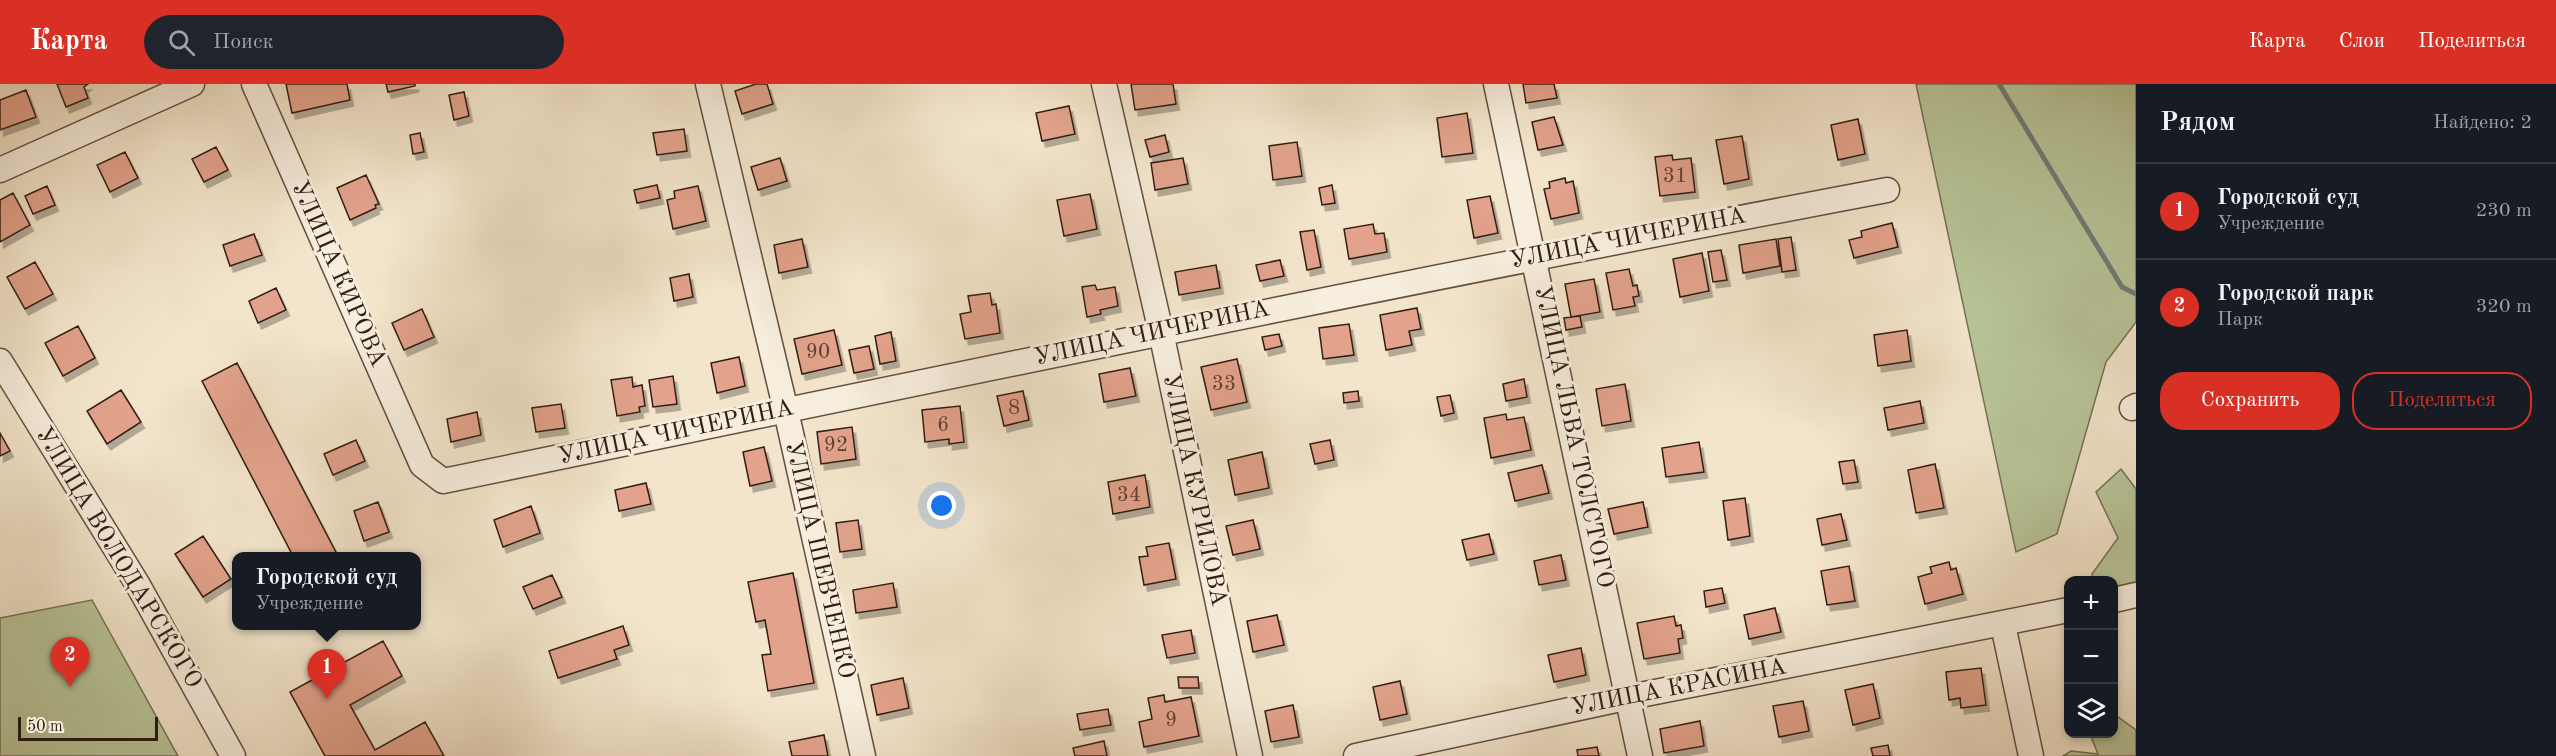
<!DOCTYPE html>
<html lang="ru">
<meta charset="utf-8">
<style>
:root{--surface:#171b24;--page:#20242c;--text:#f1f3f6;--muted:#9ea1a6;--line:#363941;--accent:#d93025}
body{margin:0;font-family:"Old Standard TT",serif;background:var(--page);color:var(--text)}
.controls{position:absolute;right:18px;bottom:18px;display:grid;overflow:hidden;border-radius:12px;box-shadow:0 3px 9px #0003}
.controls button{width:54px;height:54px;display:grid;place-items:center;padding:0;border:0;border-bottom:2px solid var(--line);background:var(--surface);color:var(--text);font:30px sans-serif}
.scale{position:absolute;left:18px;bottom:15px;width:140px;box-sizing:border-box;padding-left:6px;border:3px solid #321d13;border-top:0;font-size:16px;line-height:21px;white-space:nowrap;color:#321d13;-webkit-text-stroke:4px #f7eedd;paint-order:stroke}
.you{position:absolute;left:942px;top:422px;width:21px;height:21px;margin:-15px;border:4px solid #fff;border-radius:50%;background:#1a73e8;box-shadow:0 0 0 9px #1a73e833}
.badge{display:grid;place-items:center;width:39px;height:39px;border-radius:50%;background:var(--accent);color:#fff;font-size:20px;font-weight:700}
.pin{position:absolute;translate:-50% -50px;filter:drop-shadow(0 2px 3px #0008)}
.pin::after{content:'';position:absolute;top:32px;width:21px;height:18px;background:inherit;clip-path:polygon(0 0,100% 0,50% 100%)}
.popup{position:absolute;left:232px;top:468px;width:189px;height:78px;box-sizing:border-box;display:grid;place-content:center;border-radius:12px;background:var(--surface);filter:drop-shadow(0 2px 4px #0005);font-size:20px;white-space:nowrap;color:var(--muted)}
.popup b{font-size:22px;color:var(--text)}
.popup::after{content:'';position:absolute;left:50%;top:100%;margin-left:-12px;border:12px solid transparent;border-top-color:var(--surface)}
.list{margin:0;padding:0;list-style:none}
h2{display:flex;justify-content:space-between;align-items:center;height:78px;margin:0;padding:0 24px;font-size:26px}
h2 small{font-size:20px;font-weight:400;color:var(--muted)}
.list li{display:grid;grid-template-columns:39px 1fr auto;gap:18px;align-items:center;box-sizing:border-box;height:96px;padding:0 24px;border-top:2px solid var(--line)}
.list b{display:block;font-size:22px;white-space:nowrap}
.list p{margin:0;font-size:20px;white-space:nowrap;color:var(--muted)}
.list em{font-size:20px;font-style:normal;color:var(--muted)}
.actions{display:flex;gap:12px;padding:18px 24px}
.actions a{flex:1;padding:14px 0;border:2px solid var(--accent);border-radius:24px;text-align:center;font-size:21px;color:var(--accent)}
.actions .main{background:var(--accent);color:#fff}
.icon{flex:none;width:33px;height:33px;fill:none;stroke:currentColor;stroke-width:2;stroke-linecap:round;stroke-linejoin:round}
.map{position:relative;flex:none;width:2136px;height:672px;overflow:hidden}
header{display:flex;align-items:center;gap:36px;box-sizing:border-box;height:84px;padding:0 30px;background:var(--accent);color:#fff}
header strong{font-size:28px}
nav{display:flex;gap:33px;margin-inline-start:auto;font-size:21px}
.search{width:420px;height:54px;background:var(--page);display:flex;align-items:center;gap:15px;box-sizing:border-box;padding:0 21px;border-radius:33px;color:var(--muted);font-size:22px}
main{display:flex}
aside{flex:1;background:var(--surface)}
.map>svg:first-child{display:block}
</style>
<header>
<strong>Карта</strong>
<div class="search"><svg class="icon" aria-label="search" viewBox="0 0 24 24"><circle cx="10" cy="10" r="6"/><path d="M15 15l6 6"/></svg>Поиск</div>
<nav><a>Карта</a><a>Слои</a><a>Поделиться</a></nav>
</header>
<main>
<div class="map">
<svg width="2136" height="672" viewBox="0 0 2136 672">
<defs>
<filter id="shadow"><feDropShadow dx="3.5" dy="6" stdDeviation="0" flood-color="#0004"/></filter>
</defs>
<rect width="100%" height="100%" fill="#f3e5cb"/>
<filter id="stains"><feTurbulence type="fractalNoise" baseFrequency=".00333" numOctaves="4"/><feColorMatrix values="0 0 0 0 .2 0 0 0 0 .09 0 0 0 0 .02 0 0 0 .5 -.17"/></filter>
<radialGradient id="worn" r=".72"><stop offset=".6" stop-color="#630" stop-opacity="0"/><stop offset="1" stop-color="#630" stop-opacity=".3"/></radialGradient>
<path fill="#b8c599" stroke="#757156" stroke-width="1.5" d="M1916,0H2136V238L2106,278L2057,450L2016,468Z
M2121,385L2136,405V501L2114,504V496H2093L2092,490L2118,454L2096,408Z
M92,516L178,672H0V534Z
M2114,630L2136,646V672H2063L2071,667L2098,670L2090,650H2114Z"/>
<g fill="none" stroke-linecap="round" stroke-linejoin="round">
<path stroke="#737d7b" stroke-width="5" d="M1999,0L2122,203L2136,210"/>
</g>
<path fill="#e2a28b" stroke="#321d13" stroke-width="1.5" filter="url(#shadow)" d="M57,0H88L84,3L88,14L66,23Z
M286,0H347L350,16L292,29Z
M386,0H415V2L388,8Z
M756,0H767L773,20L742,30L735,7Z
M1131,0H1173L1176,20L1135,26Z
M1523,0H1554L1557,14L1526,19Z
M26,6L36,33L0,46V16Z
M464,8L469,32L454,36L449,11Z
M1069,22L1075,50L1042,57L1036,29Z
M1467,29L1473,69L1442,73L1437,34Z
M1554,33L1563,61L1538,66L1532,38Z
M1858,35L1865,70L1838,76L1831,41Z
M684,45L687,67L657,71L653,49Z
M420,49L424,68L413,70L410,51Z
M1165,51L1169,68L1150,73L1145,56Z
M1742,52L1749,95L1724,100L1716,56Z
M1297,58L1302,92L1273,96L1269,62Z
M216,63L228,86L204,98L192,75Z
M125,68L138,94L110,108L97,81Z
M1672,71L1673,76L1691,74L1695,108L1660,112L1655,73Z
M780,74L787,97L758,106L751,83Z
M1183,74L1188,100L1155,106L1151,79Z
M366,91L379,120L375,121L376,124L350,136L337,104Z
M1565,94L1566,99L1573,97L1579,129L1551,135L1544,105L1550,104L1549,98Z
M657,101L660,114L637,119L634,106Z
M1332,101L1335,119L1322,121L1319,104Z
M47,102L55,121L33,130L25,112Z
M698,102L706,137L673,145L667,116L675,114L674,107Z
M13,109L30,141L0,158V116Z
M1090,110L1097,145L1064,152L1057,116Z
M1490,112L1498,149L1474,154L1467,116Z
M1892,139L1898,163L1854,174L1849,156L1862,153L1861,147Z
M1373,140L1375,150L1384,149L1387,168L1349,175L1344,145Z
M1314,146L1321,183L1307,186L1300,148Z
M254,150L262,171L230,182L223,161Z
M1791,153L1796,186L1782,188L1778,155Z
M802,155L808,183L779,189L774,161Z
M1776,155L1780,182L1743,189L1739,161Z
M1721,166L1727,196L1713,198L1708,168Z
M1702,169L1709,207L1680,213L1673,175Z
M1280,176L1284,192L1260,197L1256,181Z
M35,178L53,210L25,225L7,193Z
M1216,181L1220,204L1179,211L1175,188Z
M1629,185L1633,202L1637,201L1639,212L1633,213L1635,222L1613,226L1606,189Z
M689,190L693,213L674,217L670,194Z
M1594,195L1600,228L1571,233L1565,200Z
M1095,201L1097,206L1115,203L1118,222L1100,226L1101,230L1087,233L1082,203Z
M276,204L286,226L258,239L249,217Z
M990,209L992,221L996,220L1000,249L965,255L960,230L971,228L968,212Z
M1417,224L1421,245L1409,247L1412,261L1386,266L1380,231Z
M422,225L434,253L404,266L392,239Z
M1580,232L1582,243L1566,246L1564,234Z
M1349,240L1354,271L1323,275L1319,244Z
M78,242L95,274L63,292L45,259Z
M834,246L842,281L802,290L794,255Z
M1907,246L1911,277L1878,282L1874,251Z
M891,248L896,277L880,280L875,252Z
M1279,250L1282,262L1265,266L1262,253Z
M869,262L874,285L854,289L849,266Z
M739,273L745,302L717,309L711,279Z
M1237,275L1247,318L1211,326L1201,283Z
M237,279L338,472H293L202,297Z
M1130,284L1136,312L1104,318L1099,290Z
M673,292L677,320L653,323L649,296Z
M632,293L633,303L642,301L645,322L639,323L640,328L617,332L611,296Z
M1524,295L1527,313L1506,317L1503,300Z
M1625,300L1631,337L1602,342L1596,305Z
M121,306L141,338L107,360L87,327Z
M1023,307L1029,336L1004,342L997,312Z
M1358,307L1359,317L1344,319L1343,309Z
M1450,311L1454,329L1441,332L1437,313Z
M1920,317L1924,339L1888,346L1884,324Z
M561,320L565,344L536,348L532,324Z
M960,322L964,358L949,360V355L925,358L922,326Z
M477,328L481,351L451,358L447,335Z
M1506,330L1507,336L1524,333L1531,366L1491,374L1484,334Z
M852,343L856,375L821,380L817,348Z
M0,349L10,367L0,372Z
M356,356L365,377L333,391L324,370Z
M1330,356L1334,376L1315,380L1310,360Z
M1699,358L1704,388L1666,393L1662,364Z
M764,363L772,397L750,402L743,368Z
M1262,368L1269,404L1235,411L1228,376Z
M1854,376L1858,398L1843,400L1839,378Z
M1935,380L1944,424L1916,429L1908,386Z
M1542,381L1549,409L1515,417L1508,389Z
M1145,391L1150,423L1113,430L1108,398Z
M646,399L651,420L619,427L615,406Z
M1745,414L1750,452L1728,456L1723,417Z
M378,418L389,448L364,457L354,427Z
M1643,418L1648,443L1614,450L1608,425Z
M531,422L540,449L503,463L494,436Z
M1841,430L1847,456L1822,461L1817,435Z
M858,436L862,465L840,468L836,439Z
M1253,436L1260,465L1233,471L1226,442Z
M1489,450L1494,470L1467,476L1462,456Z
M203,452L231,495L203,513L175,470Z
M1169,459L1176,495L1144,501L1139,473L1148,472L1146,463Z
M1561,471L1566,496L1539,501L1534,477Z
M1949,478L1951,486L1956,484L1963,510L1925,520L1918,493L1932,489L1930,483Z
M1849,482L1855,517L1827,521L1821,487Z
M793,489L814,599L768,607L762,571L771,570L765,536L756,538L748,498Z
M552,491L562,513L533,525L523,503Z
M893,499L897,523L856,529L853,506Z
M1722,504L1725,519L1706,523L1704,507Z
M1775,524L1781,548L1749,555L1744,531Z
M1277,531L1284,561L1253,568L1247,537Z
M1674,532L1676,542L1681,541L1683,554L1678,555L1680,569L1644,575L1637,539Z
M623,542L629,561L614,566L617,575L558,594L549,567Z
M1191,546L1195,569L1167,574L1162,551Z
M383,557L402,592L350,621L375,666L425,638L444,672H325L290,608Z
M1581,564L1586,591L1554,598L1548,571Z
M1981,584L1986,621L1961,624L1960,614L1949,616L1946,588Z
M1178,593H1198L1199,604H1179Z
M903,594L909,624L877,631L871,601Z
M1400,597L1407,630L1380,636L1373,603Z
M1873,600L1880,634L1853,641L1845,606Z
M1164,611L1165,618L1191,613L1199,652L1144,663L1139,638L1152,635L1148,614Z
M1803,617L1809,647L1779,653L1773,622Z
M1293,621L1299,653L1271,658L1265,627Z
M1108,625L1111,641L1080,646L1077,630Z
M1700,637L1704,662L1664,669L1660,645Z
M824,651L828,672H792L789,658Z
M1104,657L1107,672H1075L1073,664Z
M1888,661L1890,672H1873L1871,664Z
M1597,663L1599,672H1578L1577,666Z"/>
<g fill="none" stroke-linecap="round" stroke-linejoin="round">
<g stroke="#624f41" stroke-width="27">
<path id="minor" d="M254,0L422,381L443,397C924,298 1405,197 1887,106
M708,0L786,327L863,672
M1104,0L1161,248L1250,672
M1496,0L1640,672
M0,86L192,0
M0,277L138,501L233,672
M2132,324L2136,322
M2114,516L2136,511
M2003,541L2031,672
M1356,672L1630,613L2068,526"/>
</g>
<use href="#minor" stroke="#f7eedd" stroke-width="24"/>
</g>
<g text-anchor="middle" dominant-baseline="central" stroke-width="6" stroke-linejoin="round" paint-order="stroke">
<g font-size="21" fill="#5e3e31">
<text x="1675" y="92">31</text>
<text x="818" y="268">90</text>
<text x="1224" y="300">33</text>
<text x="1014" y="324">8</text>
<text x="943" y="341">6</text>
<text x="836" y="361">92</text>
<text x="1129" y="411">34</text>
<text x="1171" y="636">9</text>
</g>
<g font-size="24" fill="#321d13" stroke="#f7eedd">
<text transform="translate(1628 155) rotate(-11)">УЛИЦА ЧИЧЕРИНА</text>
<text transform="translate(338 190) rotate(66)">УЛИЦА КИРОВА</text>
<text transform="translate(1152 250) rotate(-12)">УЛИЦА ЧИЧЕРИНА</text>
<text transform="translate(676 349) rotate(-12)">УЛИЦА ЧИЧЕРИНА</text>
<text transform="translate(1573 353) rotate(78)">УЛИЦА ЛЬВА ТОЛСТОГО</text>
<text transform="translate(1194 406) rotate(78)">УЛИЦА КУРИЛОВА</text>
<text transform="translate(118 474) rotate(59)">УЛИЦА ВОЛОДАРСКОГО</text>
<text transform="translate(819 476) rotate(77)">УЛИЦА ШЕВЧЕНКО</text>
<text transform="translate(1679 604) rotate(-11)">УЛИЦА КРАСИНА</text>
</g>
</g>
<rect width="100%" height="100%" filter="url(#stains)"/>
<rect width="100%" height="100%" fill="url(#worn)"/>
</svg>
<div class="controls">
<button>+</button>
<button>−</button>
<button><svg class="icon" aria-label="layers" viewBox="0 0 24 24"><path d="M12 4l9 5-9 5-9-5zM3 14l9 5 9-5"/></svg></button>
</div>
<div class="scale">50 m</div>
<div class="you"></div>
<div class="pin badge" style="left:327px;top:615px">1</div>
<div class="popup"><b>Городской суд</b>Учреждение</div>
<div class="pin badge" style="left:70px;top:603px">2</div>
</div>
<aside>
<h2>Рядом<small>Найдено: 2</small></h2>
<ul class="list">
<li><span class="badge">1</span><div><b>Городской суд</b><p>Учреждение</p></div><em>230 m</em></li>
<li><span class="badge">2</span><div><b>Городской парк</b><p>Парк</p></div><em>320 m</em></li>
</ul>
<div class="actions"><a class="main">Сохранить</a><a>Поделиться</a></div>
</aside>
</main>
